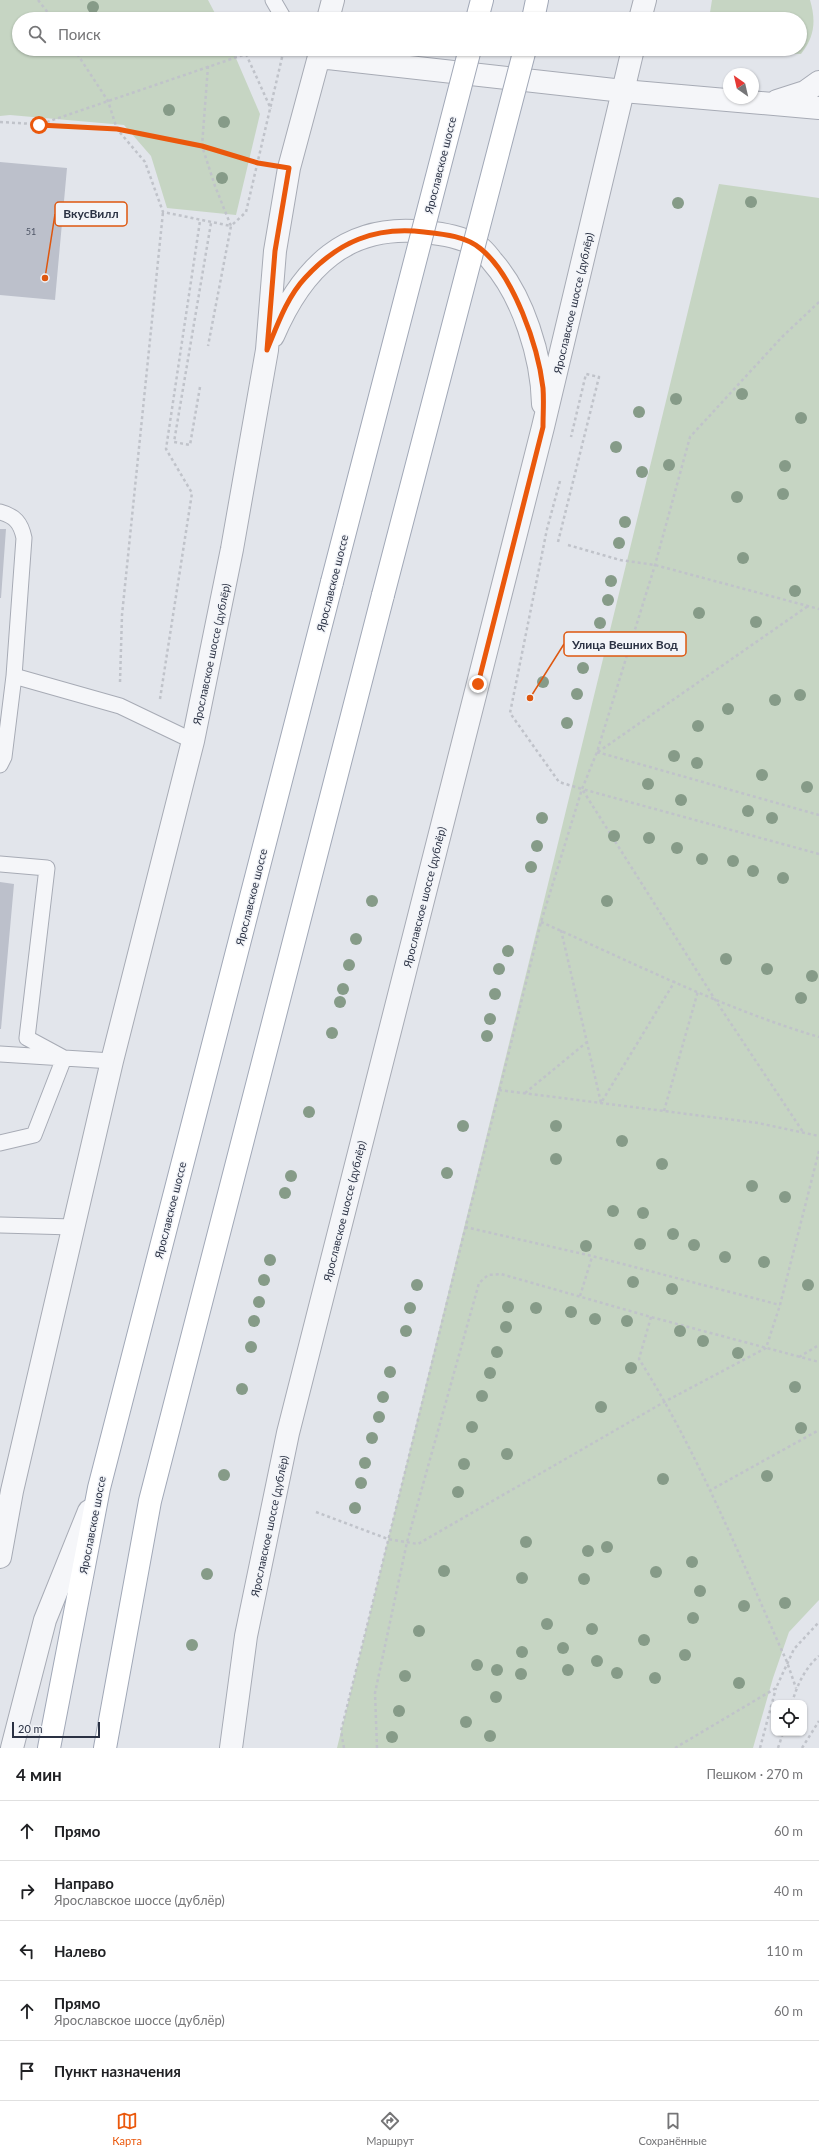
<!DOCTYPE html>
<html lang="ru">
<meta charset="utf-8">
<style>
:root{--surface:#fff;--page:#f2f2f2;--text:#202124;--muted:#757577;--line:#e0e0e0;--accent:#ea580c}
body{margin:0;font-family:Lato,sans-serif;background:var(--page);color:var(--text)}
.controls{position:absolute;right:12px;bottom:12px;display:grid;overflow:hidden;border-radius:8px;box-shadow:0 1px 3px #0004}
.controls button{width:36px;height:36px;display:grid;place-items:center;padding:0;border:0;border-bottom:1px solid var(--line);background:var(--surface);color:var(--text);font:20px sans-serif}
.compass{position:absolute;left:723px;top:68px;width:36px;height:36px;border-radius:50%;background:var(--surface);box-shadow:0 1px 3px #0004;rotate:326deg}
.scale{position:absolute;left:12px;bottom:10px;width:88px;box-sizing:border-box;padding-left:4px;border:2px solid #2a3143;border-top:0;font-size:11px;line-height:14px;white-space:nowrap;color:#2a3143;-webkit-text-stroke:3px #f2f4f8;paint-order:stroke}
.stop{position:absolute;width:12px;height:12px;margin:-9px;border:3px solid #ea580c;border-radius:50%;background:#fff}
.stop.end{background:#ea580c;border-color:#fff;box-shadow:0 1px 4px #0008}
.list{margin:0;padding:0;list-style:none}
h2{display:flex;justify-content:space-between;align-items:center;height:52px;margin:0;padding:0 16px;font-size:17px}
h2 small{font-size:13px;font-weight:400;color:var(--muted)}
.list li{display:grid;grid-template-columns:26px 1fr auto;gap:12px;align-items:center;box-sizing:border-box;height:60px;padding:0 16px;border-top:1px solid var(--line)}
.list b{display:block;font-size:15px;white-space:nowrap}
.list p{margin:0;font-size:13px;white-space:nowrap;color:var(--muted)}
.list em{font-size:13px;font-style:normal;color:var(--muted)}
.icon{flex:none;width:22px;height:22px;fill:none;stroke:currentColor;stroke-width:2;stroke-linecap:round;stroke-linejoin:round}
.map{position:relative;flex:none;width:819px;height:1748px;overflow:hidden}
.search{position:absolute;background:var(--surface);box-shadow:0 1px 3px #0004;left:12px;right:12px;top:12px;height:44px;display:flex;align-items:center;gap:10px;box-sizing:border-box;padding:0 14px;border-radius:22px;color:var(--muted);font-size:15px}
.sheet{height:352px;background:var(--surface)}
nav{display:flex;justify-content:space-around;align-items:center;box-sizing:border-box;height:56px;border-top:1px solid var(--line);background:var(--surface);font-size:11px;color:var(--muted)}
nav a{display:grid;justify-items:center;gap:2px}
nav .on{color:var(--accent)}
.map>svg:first-child{display:block}
</style>
<div class="map">
<svg width="819" height="1748" viewBox="0 0 819 1748">
<rect width="100%" height="100%" fill="#e2e5eb"/>
<path fill="#c6d5c3" d="M0,0H208L218,19H19V49H232L260,114L236,215L167,208L151,156L124,125L10,115L0,116Z
M712,0H810C816,20 815,37 801,54L741,51L736,49H800V19H709Z
M719,184L819,198V1600L789,1632L773,1678L753,1748H337Z"/>
<path fill="#bcc0cb" d="M0,162L67,168L55,300L0,295Z
M0,529H6L1,598H0Z
M0,882L14,884L1,1029H0Z"/>
<g fill="none" stroke-linecap="round" stroke-linejoin="round">
<g stroke="#a7abb5" stroke-width="17">
<path id="service" d="M273,0L284,19
M0,512C15,516 21,523 24,538L14,676L4,757L0,765
M14,676L120,706L193,741
M0,864L47,868L27,1038L64,1058L34,1135L0,1143
M0,1054L112,1061
M0,1225L73,1227"/>
</g>
<g stroke="#a7abb5" stroke-width="24">
<path id="minor" d="M623,91L819,108
M777,101L805,92L819,82"/>
</g>
<g stroke="#a7abb5" stroke-width="24">
<path id="tertiary" d="M328,19L333,0
M640,19L645,0
M319,57L623,91
M273,336C302,268 346,223 425,232C444,234 462,237 479,247C484,250 488,256 492,261C523,296 542,357 543,404
M0,1557L12,1491L112,1061L193,741L232,549L267,350L275,251L289,168L321,49
M12,1748L45,1620L89,1511
M231,1748L246,1636L288,1433L543,427L633,49"/>
</g>
<g stroke="#a1a8b7" stroke-width="24">
<path id="primary" d="M477,19L482,0
M533,19L537,0
M49,1748L99,1488L332,582
M105,1748L150,1501L383,595"/>
</g>
<path stroke="#c0c3ca" stroke-width="2.5" stroke-dasharray="3 3" stroke-linecap="butt" d="M38,0L53,19
M74,49L108,101L117,129L145,162L163,212L231,226L208,346
M246,54L271,109
M208,66L202,146L215,186L231,226L246,212L284,49
M0,122L117,129L202,146L259,163
M41,124L246,54L254,49
M819,302L782,337L690,437L655,565L597,752L582,789L819,854
M200,387L190,445L174,442L211,223
M560,481L547,529L510,713L559,782L582,789L714,998L803,1132
M558,542L599,377L586,374L571,437
M568,545L620,560L655,565L819,609
M120,682L122,615L163,212
M160,699L192,493L166,449L200,221
M597,752L819,815
M598,752L808,606
M541,922C632,962 724,1009 819,1037
M561,930L601,1103L675,981
M499,1090L758,1123L819,1136
M525,1093L587,1042
M664,1111L698,991
M465,1227L592,1256L780,1305
M580,1296L592,1257
M651,1317L639,1359C699,1454 741,1560 787,1662L796,1688
M799,1357L819,1345
M709,1491L819,1430
M316,1512L388,1539L418,1544L666,1401L766,1348L780,1305L819,1151
M792,1703C797,1685 805,1668 819,1656
M344,1748L341,1731L541,922L582,789
M377,1748L375,1693L407,1542L479,1283L488,1275L501,1274L651,1317L819,1362
M675,1748L776,1688L794,1649L819,1622
M760,1748L776,1688
M778,1748L783,1733
M802,1748L819,1721"/>
<use href="#service" stroke="#f5f6f9" stroke-width="15"/>
<use href="#minor" stroke="#f5f6f9" stroke-width="22"/>
<use href="#tertiary" stroke="#f5f6f9" stroke-width="22"/>
<use href="#primary" stroke="#fff" stroke-width="22"/>
<g stroke="#a1a8b7" stroke-width="24" stroke-linecap="butt">
<path id="primary-bridge" d="M332,582L470,49
M383,595L525,49"/>
</g>
<use href="#primary-bridge" stroke="#fff" stroke-width="22"/>
</g>
<g fill="#869b88">
<circle cx="93" cy="7" r="6"/>
<circle cx="169" cy="110" r="6"/>
<circle cx="224" cy="122" r="6"/>
<circle cx="222" cy="178" r="6"/>
<circle cx="751" cy="202" r="6"/>
<circle cx="678" cy="203" r="6"/>
<circle cx="742" cy="394" r="6"/>
<circle cx="676" cy="399" r="6"/>
<circle cx="639" cy="412" r="6"/>
<circle cx="801" cy="418" r="6"/>
<circle cx="616" cy="447" r="6"/>
<circle cx="669" cy="465" r="6"/>
<circle cx="785" cy="466" r="6"/>
<circle cx="642" cy="472" r="6"/>
<circle cx="783" cy="494" r="6"/>
<circle cx="737" cy="497" r="6"/>
<circle cx="625" cy="522" r="6"/>
<circle cx="619" cy="543" r="6"/>
<circle cx="743" cy="558" r="6"/>
<circle cx="611" cy="581" r="6"/>
<circle cx="795" cy="591" r="6"/>
<circle cx="608" cy="600" r="6"/>
<circle cx="699" cy="613" r="6"/>
<circle cx="756" cy="622" r="6"/>
<circle cx="600" cy="623" r="6"/>
<circle cx="583" cy="668" r="6"/>
<circle cx="543" cy="682" r="6"/>
<circle cx="577" cy="694" r="6"/>
<circle cx="800" cy="695" r="6"/>
<circle cx="775" cy="700" r="6"/>
<circle cx="728" cy="709" r="6"/>
<circle cx="567" cy="723" r="6"/>
<circle cx="698" cy="726" r="6"/>
<circle cx="674" cy="756" r="6"/>
<circle cx="697" cy="763" r="6"/>
<circle cx="762" cy="775" r="6"/>
<circle cx="648" cy="784" r="6"/>
<circle cx="807" cy="787" r="6"/>
<circle cx="681" cy="800" r="6"/>
<circle cx="748" cy="811" r="6"/>
<circle cx="542" cy="818" r="6"/>
<circle cx="772" cy="818" r="6"/>
<circle cx="614" cy="836" r="6"/>
<circle cx="649" cy="838" r="6"/>
<circle cx="537" cy="846" r="6"/>
<circle cx="677" cy="848" r="6"/>
<circle cx="702" cy="859" r="6"/>
<circle cx="733" cy="861" r="6"/>
<circle cx="531" cy="867" r="6"/>
<circle cx="753" cy="871" r="6"/>
<circle cx="783" cy="878" r="6"/>
<circle cx="372" cy="901" r="6"/>
<circle cx="607" cy="901" r="6"/>
<circle cx="356" cy="939" r="6"/>
<circle cx="508" cy="951" r="6"/>
<circle cx="726" cy="959" r="6"/>
<circle cx="349" cy="965" r="6"/>
<circle cx="499" cy="969" r="6"/>
<circle cx="767" cy="969" r="6"/>
<circle cx="812" cy="976" r="6"/>
<circle cx="343" cy="989" r="6"/>
<circle cx="495" cy="994" r="6"/>
<circle cx="801" cy="998" r="6"/>
<circle cx="340" cy="1002" r="6"/>
<circle cx="490" cy="1019" r="6"/>
<circle cx="332" cy="1033" r="6"/>
<circle cx="487" cy="1036" r="6"/>
<circle cx="309" cy="1112" r="6"/>
<circle cx="463" cy="1126" r="6"/>
<circle cx="556" cy="1126" r="6"/>
<circle cx="622" cy="1141" r="6"/>
<circle cx="556" cy="1159" r="6"/>
<circle cx="662" cy="1164" r="6"/>
<circle cx="447" cy="1173" r="6"/>
<circle cx="291" cy="1176" r="6"/>
<circle cx="752" cy="1186" r="6"/>
<circle cx="285" cy="1193" r="6"/>
<circle cx="785" cy="1197" r="6"/>
<circle cx="613" cy="1211" r="6"/>
<circle cx="643" cy="1213" r="6"/>
<circle cx="673" cy="1234" r="6"/>
<circle cx="640" cy="1244" r="6"/>
<circle cx="694" cy="1245" r="6"/>
<circle cx="586" cy="1246" r="6"/>
<circle cx="725" cy="1257" r="6"/>
<circle cx="270" cy="1260" r="6"/>
<circle cx="764" cy="1262" r="6"/>
<circle cx="264" cy="1280" r="6"/>
<circle cx="633" cy="1282" r="6"/>
<circle cx="417" cy="1285" r="6"/>
<circle cx="808" cy="1285" r="6"/>
<circle cx="672" cy="1289" r="6"/>
<circle cx="259" cy="1302" r="6"/>
<circle cx="508" cy="1307" r="6"/>
<circle cx="410" cy="1308" r="6"/>
<circle cx="536" cy="1308" r="6"/>
<circle cx="571" cy="1312" r="6"/>
<circle cx="595" cy="1319" r="6"/>
<circle cx="254" cy="1321" r="6"/>
<circle cx="627" cy="1321" r="6"/>
<circle cx="506" cy="1327" r="6"/>
<circle cx="406" cy="1331" r="6"/>
<circle cx="680" cy="1331" r="6"/>
<circle cx="703" cy="1341" r="6"/>
<circle cx="251" cy="1347" r="6"/>
<circle cx="497" cy="1352" r="6"/>
<circle cx="738" cy="1353" r="6"/>
<circle cx="631" cy="1368" r="6"/>
<circle cx="390" cy="1372" r="6"/>
<circle cx="490" cy="1373" r="6"/>
<circle cx="795" cy="1387" r="6"/>
<circle cx="242" cy="1389" r="6"/>
<circle cx="482" cy="1396" r="6"/>
<circle cx="383" cy="1397" r="6"/>
<circle cx="601" cy="1407" r="6"/>
<circle cx="379" cy="1417" r="6"/>
<circle cx="472" cy="1427" r="6"/>
<circle cx="801" cy="1428" r="6"/>
<circle cx="372" cy="1438" r="6"/>
<circle cx="507" cy="1454" r="6"/>
<circle cx="365" cy="1463" r="6"/>
<circle cx="464" cy="1464" r="6"/>
<circle cx="224" cy="1475" r="6"/>
<circle cx="767" cy="1476" r="6"/>
<circle cx="663" cy="1479" r="6"/>
<circle cx="361" cy="1483" r="6"/>
<circle cx="458" cy="1492" r="6"/>
<circle cx="355" cy="1508" r="6"/>
<circle cx="526" cy="1542" r="6"/>
<circle cx="607" cy="1547" r="6"/>
<circle cx="588" cy="1551" r="6"/>
<circle cx="692" cy="1562" r="6"/>
<circle cx="444" cy="1571" r="6"/>
<circle cx="656" cy="1572" r="6"/>
<circle cx="207" cy="1574" r="6"/>
<circle cx="522" cy="1578" r="6"/>
<circle cx="584" cy="1579" r="6"/>
<circle cx="700" cy="1591" r="6"/>
<circle cx="785" cy="1603" r="6"/>
<circle cx="744" cy="1606" r="6"/>
<circle cx="693" cy="1618" r="6"/>
<circle cx="547" cy="1624" r="6"/>
<circle cx="592" cy="1629" r="6"/>
<circle cx="419" cy="1631" r="6"/>
<circle cx="644" cy="1640" r="6"/>
<circle cx="192" cy="1645" r="6"/>
<circle cx="563" cy="1648" r="6"/>
<circle cx="522" cy="1652" r="6"/>
<circle cx="685" cy="1655" r="6"/>
<circle cx="597" cy="1661" r="6"/>
<circle cx="477" cy="1665" r="6"/>
<circle cx="497" cy="1670" r="6"/>
<circle cx="568" cy="1670" r="6"/>
<circle cx="617" cy="1673" r="6"/>
<circle cx="521" cy="1674" r="6"/>
<circle cx="405" cy="1676" r="6"/>
<circle cx="655" cy="1678" r="6"/>
<circle cx="739" cy="1683" r="6"/>
<circle cx="496" cy="1697" r="6"/>
<circle cx="399" cy="1711" r="6"/>
<circle cx="466" cy="1722" r="6"/>
<circle cx="490" cy="1736" r="6"/>
<circle cx="392" cy="1737" r="6"/>
</g>
<g fill="none" stroke-linecap="round" stroke-linejoin="round">
<path stroke="#ea580c" stroke-width="5" d="M39,125L117,129L202,146L258,163L289,168L275,251L267,350C277,326 287,297 305,278C338,242 375,226 424,232C443,234 466,236 481,249C514,276 538,346 543,388C544,401 543,414 543,427L478,684"/>
</g>
<g text-anchor="middle" dominant-baseline="central" stroke-width="3" stroke-linejoin="round" paint-order="stroke">
<g font-size="9" fill="#4e5565">
<text x="31" y="231">51</text>
</g>
<g font-size="11" fill="#2a3143" stroke="#f2f4f8">
<text transform="translate(440 165) rotate(-76)">Ярославское шоссе</text>
<text transform="translate(573 303) rotate(-77)">Ярославское шоссе (дублёр)</text>
<text transform="translate(332 583) rotate(-76)">Ярославское шоссе</text>
<text transform="translate(211 654) rotate(-78)">Ярославское шоссе (дублёр)</text>
<text transform="translate(251 897) rotate(-76)">Ярославское шоссе</text>
<text transform="translate(424 897) rotate(-76)">Ярославское шоссе (дублёр)</text>
<text transform="translate(170 1210) rotate(-76)">Ярославское шоссе</text>
<text transform="translate(344 1211) rotate(-76)">Ярославское шоссе (дублёр)</text>
<text transform="translate(92 1525) rotate(-79)">Ярославское шоссе</text>
<text transform="translate(269 1526) rotate(-78)">Ярославское шоссе (дублёр)</text>
</g>
</g>
<path fill="none" stroke="#de570f" stroke-width="1.5" d="M45 278L55 214M530 698L564 644"/>
<g fill="#de570f" stroke="#f2f4f8" stroke-width="1.5">
<circle cx="45" cy="278" r="4"/>
<circle cx="530" cy="698" r="4"/>
</g>
<g fill="#f2f4f8" stroke="#de570f" stroke-width="1.5">
<rect x="55" y="202" width="72" height="24" rx="4"/>
<rect x="564" y="632" width="122" height="24" rx="4"/>
</g>
<g font-size="12" text-anchor="middle" font-weight="bold" fill="#2a3143">
<text x="91" y="218">ВкусВилл</text>
<text x="625" y="649">Улица Вешних Вод</text>
</g>
</svg>
<div class="controls">
<button><svg class="icon" aria-label="locate" viewBox="0 0 24 24"><circle cx="12" cy="12" r="6"/><path d="M12 2v4M12 18v4M2 12h4M18 12h4"/></svg></button>
</div>
<svg class="compass" viewBox="-18 -18 36 36"><path d="M0-13l5 13h-10z" fill="#e53935"/><path d="M0 13l5-13h-10z" fill="#757577"/></svg>
<div class="scale">20 m</div>
<div class="stop" style="left:39px;top:125px"></div>
<div class="stop end" style="left:478px;top:684px"></div>
<div class="search"><svg class="icon" aria-label="search" viewBox="0 0 24 24"><circle cx="10" cy="10" r="6"/><path d="M15 15l6 6"/></svg>Поиск</div>
</div>
<section class="sheet">
<h2>4 мин<small>Пешком · 270 m</small></h2>
<ul class="list">
<li><svg class="icon" aria-label="ahead" viewBox="0 0 24 24"><path d="M12 20V5M6 11l6-6 6 6"/></svg><div><b>Прямо</b></div><em>60 m</em></li>
<li><svg class="icon" aria-label="right" viewBox="0 0 24 24"><path d="M7 20v-9h11M14 6l5 5-5 5"/></svg><div><b>Направо</b><p>Ярославское шоссе (дублёр)</p></div><em>40 m</em></li>
<li><svg class="icon" aria-label="left" viewBox="0 0 24 24"><path d="M17 20v-9H6M10 6l-5 5 5 5"/></svg><div><b>Налево</b></div><em>110 m</em></li>
<li><svg class="icon" aria-label="ahead" viewBox="0 0 24 24"><path d="M12 20V5M6 11l6-6 6 6"/></svg><div><b>Прямо</b><p>Ярославское шоссе (дублёр)</p></div><em>60 m</em></li>
<li><svg class="icon" aria-label="arrive" viewBox="0 0 24 24"><path d="M6 21V4h12l-3 4 3 4H6"/></svg><div><b>Пункт назначения</b></div></li>
</ul>
</section>
<nav>
<a class="on"><svg class="icon" aria-label="map" viewBox="0 0 24 24"><path d="M3 6l6-2 6 2 6-2v14l-6 2-6-2-6 2zM9 4v14M15 6v14"/></svg>Карта</a>
<a><svg class="icon" aria-label="directions" viewBox="0 0 24 24"><path d="M12 3l9 9-9 9-9-9zM9 14v-3h6M13 9l2 2-2 2"/></svg>Маршрут</a>
<a><svg class="icon" aria-label="saved" viewBox="0 0 24 24"><path d="M7 4h10v16l-5-4-5 4z"/></svg>Сохранённые</a>
</nav>
